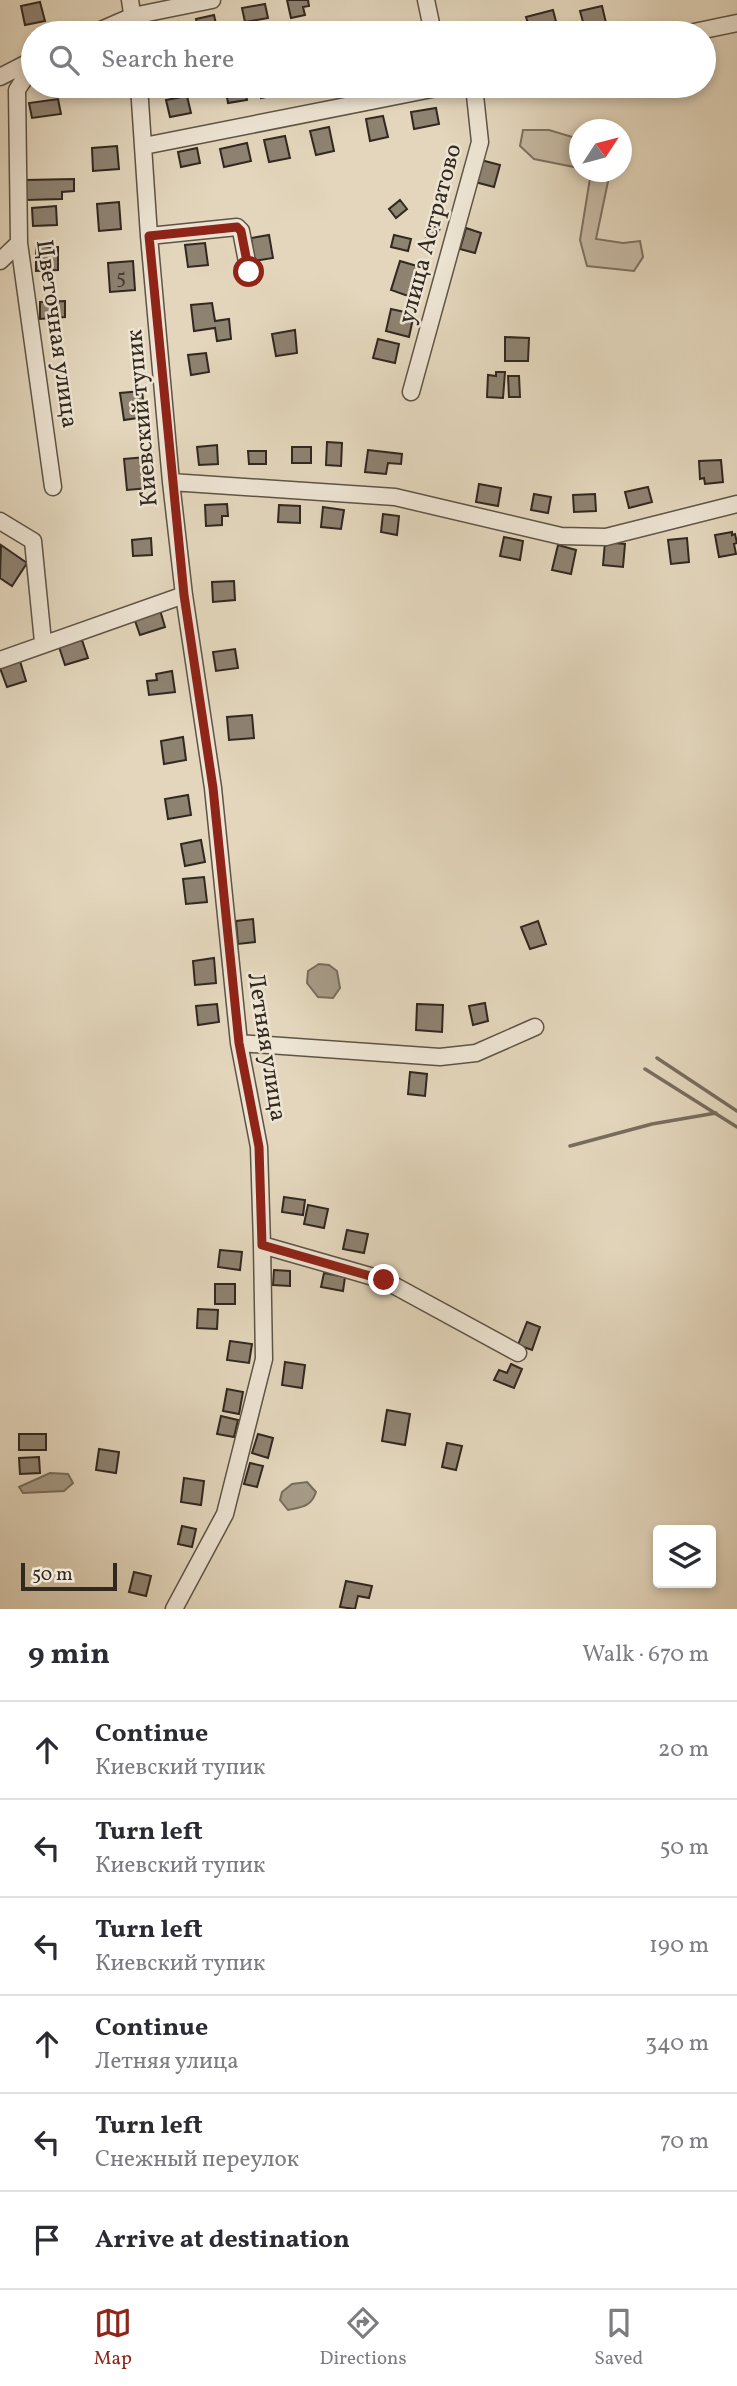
<!DOCTYPE html>
<meta charset="utf-8">
<style>
:root{--surface:#fff;--page:#f2f2f3;--text:#2b2b33;--muted:#7c7c81;--line:#e1e1e2;--accent:#8f2418}
body{margin:0;font-family:Vollkorn,serif;background:var(--page);color:var(--text)}
.controls{position:absolute;right:21px;bottom:21px;display:grid;overflow:hidden;border-radius:7px;box-shadow:0 4px 10px #0003}
.controls button{width:63px;height:63px;display:grid;place-items:center;padding:0;border:0;border-bottom:2px solid var(--line);background:var(--surface);color:var(--text);font:35px sans-serif}
.compass{position:absolute;left:569px;top:119px;width:63px;height:63px;border-radius:50%;background:var(--surface);box-shadow:0 4px 10px #0003;rotate:54deg}
.scale{position:absolute;left:21px;bottom:18px;width:96px;box-sizing:border-box;padding-left:7px;border:4px solid #31281f;border-top:0;font-size:19px;line-height:24px;white-space:nowrap;color:#31281f;-webkit-text-stroke:5px #ede4d3;paint-order:stroke}
.stop{position:absolute;width:21px;height:21px;margin:-16px;border:5px solid #8f2418;border-radius:50%;background:#fff}
.stop.end{background:#8f2418;border-color:#fff;box-shadow:0 2px 7px #0008}
.list{margin:0;padding:0;list-style:none}
h2{display:flex;justify-content:space-between;align-items:center;height:91px;margin:0;padding:0 28px;font-size:30px}
h2 small{font-size:23px;font-weight:400;color:var(--muted)}
.list li{display:grid;grid-template-columns:46px 1fr auto;gap:21px;align-items:center;box-sizing:border-box;height:98px;padding:0 28px;border-top:2px solid var(--line)}
.list b{display:block;font-size:26px;white-space:nowrap}
.list p{margin:0;font-size:23px;white-space:nowrap;color:var(--muted)}
.list em{font-size:23px;font-style:normal;color:var(--muted)}
.icon{flex:none;width:38px;height:38px;fill:none;stroke:currentColor;stroke-width:2;stroke-linecap:round;stroke-linejoin:round}
.map{position:relative;flex:none;width:737px;height:1609px;overflow:hidden}
.search{position:absolute;background:var(--surface);box-shadow:0 4px 10px #0003;left:21px;right:21px;top:21px;height:77px;display:flex;align-items:center;gap:18px;box-sizing:border-box;padding:0 24px;border-radius:38px;color:var(--muted);font-size:26px}
.sheet{height:679px;background:var(--surface)}
nav{display:flex;justify-content:space-around;align-items:center;box-sizing:border-box;height:98px;border-top:2px solid var(--line);background:var(--surface);font-size:19px;color:var(--muted)}
nav a{display:grid;justify-items:center;gap:4px}
nav .on{color:var(--accent)}
.map>svg:first-child{display:block}
</style>
<div class="map">
<svg width="737" height="1609" viewBox="0 0 737 1609">
<rect width="100%" height="100%" fill="#e3d6bc"/>
<filter id="stains"><feTurbulence type="fractalNoise" baseFrequency=".00286" numOctaves="4"/><feColorMatrix values="0 0 0 0 .2 0 0 0 0 .09 0 0 0 0 .02 0 0 0 .5 -.17"/></filter>
<radialGradient id="worn" r=".72"><stop offset=".6" stop-color="#630" stop-opacity="0"/><stop offset="1" stop-color="#630" stop-opacity=".3"/></radialGradient>
<path fill="#c5b8a1" stroke="#7b7060" stroke-width="2" d="M523,130H549L579,139V168L534,159L520,146Z
M591,172H610L596,239L623,243L640,241L643,257L634,271L587,266L580,240Z"/>
<path fill="#a69b87" stroke="#776d5d" stroke-width="2" d="M319,964L329,965L337,971L340,988L333,998L318,997L307,983L308,971Z
M50,1473L68,1474L73,1483L64,1491L23,1493L19,1487Z
M307,1482L316,1492C311,1507 302,1507 288,1510L280,1500L282,1492L292,1484Z"/>
<g fill="none" stroke-linecap="round" stroke-linejoin="round">
<path stroke="#776d5d" stroke-width="3.5" d="M657,1058L737,1111
M645,1069L737,1127
M570,1146L652,1124L716,1113"/>
</g>
<path fill="#8e8271" stroke="#31281f" stroke-width="2" d="M287,0H308L309,6L303,7L305,15L291,18Z
M40,2L45,21L25,25L21,6Z
M265,4L268,18L245,22L242,8Z
M602,6L607,27L586,33L580,11Z
M553,10L559,33H531L526,17Z
M214,15L218,33H199L196,19Z
M178,22L180,33H154L152,26Z
M225,86H244L247,100L228,103Z
M258,86H279L280,94L261,98Z
M187,96L191,113L170,117L166,100Z
M58,99L61,114L32,118L29,103Z
M436,108L439,124L414,129L411,112Z
M383,116L388,137L370,141L366,119Z
M329,127L334,151L316,155L310,131Z
M285,136L290,158L269,162L264,140Z
M247,143L251,161L224,167L220,149Z
M117,146L119,169L93,171L92,148Z
M197,148L200,163L181,167L178,152Z
M481,160L500,165L494,187L475,182Z
M74,179V191L62,192V199L26,200L25,180Z
M400,200L407,209L396,218L389,209Z
M119,202L121,229L99,231L97,204Z
M56,206L57,225L33,226L32,208Z
M430,225L440,228L436,240L426,237Z
M466,228L481,233L475,253L460,249Z
M269,235L273,258L254,261L251,238Z
M394,235L411,239L408,251L391,247Z
M205,243L208,265L188,267L185,245Z
M36,247H58V270L36,271Z
M133,261L135,290L110,292L108,263Z
M400,261L417,266L408,296L391,290Z
M65,301V317L40,319V302Z
M212,303L215,321L229,319L231,339L217,341L215,328L194,331L191,305Z
M391,309L414,314L409,337L386,331Z
M295,330L297,353L276,356L272,334Z
M505,337L529,338L528,361H505Z
M378,339L399,344L395,363L373,358Z
M206,353L209,372L191,375L188,355Z
M496,372H505L503,398L487,397L488,375L496,376Z
M508,376H519L520,397H509Z
M142,391L145,417L124,420L120,393Z
M327,442L342,443L341,466L326,465Z
M217,445L218,464L199,465L197,447Z
M292,447H311V463H292Z
M368,450L402,454L401,464L388,463L386,474L365,472Z
M248,451H266V464H249Z
M146,457L149,488L127,490L124,459Z
M721,460L723,482L705,484L704,478L700,479L699,461Z
M479,484L501,488L498,506L476,502Z
M648,487L652,502L629,508L625,492Z
M534,494L551,497L548,513L531,510Z
M595,494L596,511L574,512L573,495Z
M227,504L228,516H222V525L206,526L205,505Z
M279,505L300,506V523L278,522Z
M323,507L344,510L341,529L321,527Z
M383,514L399,516L397,535L381,532Z
M732,532V535L735,534L737,543L734,544L736,554L719,557L715,535Z
M504,537L523,541L520,560L500,556Z
M151,538L152,555L133,556L132,540Z
M687,538L689,562L671,564L668,540Z
M605,542L625,544L623,567L603,565Z
M1,545L27,563L12,586L0,578Z
M558,545L576,550L571,574L552,570Z
M234,581L235,600L213,602L212,582Z
M160,610L165,627L140,635L134,618Z
M82,640L88,658L65,665L59,647Z
M235,649L238,668L216,671L213,652Z
M20,661L26,681L7,687L0,668Z
M172,671L175,692L149,695L147,681L157,680L156,674Z
M252,715L254,738L229,740L227,717Z
M183,737L186,760L164,764L161,741Z
M188,795L191,815L168,819L165,799Z
M201,840L205,862L185,866L181,844Z
M204,877L207,902L186,904L183,879Z
M253,919L255,942L238,944L236,921Z
M538,921L546,944L530,949L521,927Z
M214,958L216,983L195,985L193,961Z
M485,1003L488,1021L473,1025L469,1006Z
M217,1004L219,1022L198,1025L196,1006Z
M417,1004L443,1005L442,1032L416,1030Z
M410,1072L427,1074L425,1096L408,1094Z
M284,1197L305,1200L303,1215L282,1212Z
M308,1205L328,1209L324,1228L304,1224Z
M347,1230L368,1234L364,1253L343,1249Z
M220,1250L242,1252L240,1270L218,1267Z
M274,1270L290,1271V1286L273,1285Z
M324,1273L345,1277L343,1291L321,1287Z
M215,1284H235V1304H215Z
M198,1309L218,1310L217,1329L197,1328Z
M527,1322L540,1327L532,1350L518,1345Z
M230,1341L252,1344L249,1363L227,1360Z
M285,1362L305,1365L302,1388L282,1385Z
M511,1364L522,1369L514,1388L494,1380L499,1370L507,1373Z
M227,1389L243,1392L239,1414L223,1411Z
M387,1410L410,1414L405,1445L382,1441Z
M221,1416L238,1420L234,1437L217,1434Z
M19,1434H46V1450H19Z
M258,1434L273,1438L268,1458L252,1453Z
M447,1443L462,1446L456,1470L442,1467Z
M99,1449L119,1452L116,1473L96,1470Z
M39,1457L40,1473L20,1474L19,1458Z
M250,1463L263,1466L257,1487L244,1484Z
M184,1478L204,1481L201,1505L181,1502Z
M182,1526L196,1529L192,1547L178,1544Z
M134,1572L151,1576L146,1596L129,1592Z
M346,1581L372,1586L369,1598L358,1596L355,1609L340,1607Z"/>
<g fill="none" stroke-linecap="round" stroke-linejoin="round">
<g stroke="#5e5446" stroke-width="19">
<path id="street" d="M130,0L135,33
M426,0L433,33
M94,33L133,16L212,0
M689,33L737,23
M33,65L17,90L19,243L53,487
M0,77L33,60
M139,86L149,236L171,482L184,595L213,788L239,1043L259,1147L262,1245L264,1359L225,1514L174,1609
M144,146L447,86
M149,236L237,227L241,231L249,272
M0,261L19,243
M411,392L480,142L474,86
M171,482L395,497L561,536L606,537L737,504
M0,521L33,541L43,642
M0,660L184,595
M239,1043L440,1057L476,1053L535,1027
M262,1245L384,1280L518,1353"/>
</g>
<use href="#street" stroke="#ede4d3" stroke-width="16"/>
</g>
<g fill="none" stroke-linecap="round" stroke-linejoin="round">
<path stroke="#8f2418" stroke-width="9" d="M249,272L241,231L237,227L149,236L184,595L213,788L239,1043L259,1147L262,1245L384,1280"/>
</g>
<g text-anchor="middle" dominant-baseline="central" stroke-width="5" stroke-linejoin="round" paint-order="stroke">
<g font-size="21" fill="#483e34">
<text x="121" y="277">5</text>
</g>
<g font-size="24" fill="#31281f" stroke="#ede4d3">
<text transform="translate(431 234) rotate(-75)">улица Астратово</text>
<text transform="translate(56 334) rotate(82)">Цветочная улица</text>
<text transform="translate(143 418) rotate(-95)">Киевский тупик</text>
<text transform="translate(266 1047) rotate(81)">Летняя улица</text>
</g>
</g>
<rect width="100%" height="100%" filter="url(#stains)"/>
<rect width="100%" height="100%" fill="url(#worn)"/>
</svg>
<div class="controls">
<button><svg class="icon" aria-label="layers" viewBox="0 0 24 24"><path d="M12 4l9 5-9 5-9-5zM3 14l9 5 9-5"/></svg></button>
</div>
<svg class="compass" viewBox="-18 -18 36 36"><path d="M0-13l5 13h-10z" fill="#e53935"/><path d="M0 13l5-13h-10z" fill="#7c7c81"/></svg>
<div class="scale">50 m</div>
<div class="stop" style="left:249px;top:272px"></div>
<div class="stop end" style="left:384px;top:1280px"></div>
<div class="search"><svg class="icon" aria-label="search" viewBox="0 0 24 24"><circle cx="10" cy="10" r="6"/><path d="M15 15l6 6"/></svg>Search here</div>
</div>
<section class="sheet">
<h2>9 min<small>Walk · 670 m</small></h2>
<ul class="list">
<li><svg class="icon" aria-label="ahead" viewBox="0 0 24 24"><path d="M12 20V5M6 11l6-6 6 6"/></svg><div><b>Continue</b><p>Киевский тупик</p></div><em>20 m</em></li>
<li><svg class="icon" aria-label="left" viewBox="0 0 24 24"><path d="M17 20v-9H6M10 6l-5 5 5 5"/></svg><div><b>Turn left</b><p>Киевский тупик</p></div><em>50 m</em></li>
<li><svg class="icon" aria-label="left" viewBox="0 0 24 24"><path d="M17 20v-9H6M10 6l-5 5 5 5"/></svg><div><b>Turn left</b><p>Киевский тупик</p></div><em>190 m</em></li>
<li><svg class="icon" aria-label="ahead" viewBox="0 0 24 24"><path d="M12 20V5M6 11l6-6 6 6"/></svg><div><b>Continue</b><p>Летняя улица</p></div><em>340 m</em></li>
<li><svg class="icon" aria-label="left" viewBox="0 0 24 24"><path d="M17 20v-9H6M10 6l-5 5 5 5"/></svg><div><b>Turn left</b><p>Снежный переулок</p></div><em>70 m</em></li>
<li><svg class="icon" aria-label="arrive" viewBox="0 0 24 24"><path d="M6 21V4h12l-3 4 3 4H6"/></svg><div><b>Arrive at destination</b></div></li>
</ul>
</section>
<nav>
<a class="on"><svg class="icon" aria-label="map" viewBox="0 0 24 24"><path d="M3 6l6-2 6 2 6-2v14l-6 2-6-2-6 2zM9 4v14M15 6v14"/></svg>Map</a>
<a><svg class="icon" aria-label="directions" viewBox="0 0 24 24"><path d="M12 3l9 9-9 9-9-9zM9 14v-3h6M13 9l2 2-2 2"/></svg>Directions</a>
<a><svg class="icon" aria-label="saved" viewBox="0 0 24 24"><path d="M7 4h10v16l-5-4-5 4z"/></svg>Saved</a>
</nav>
